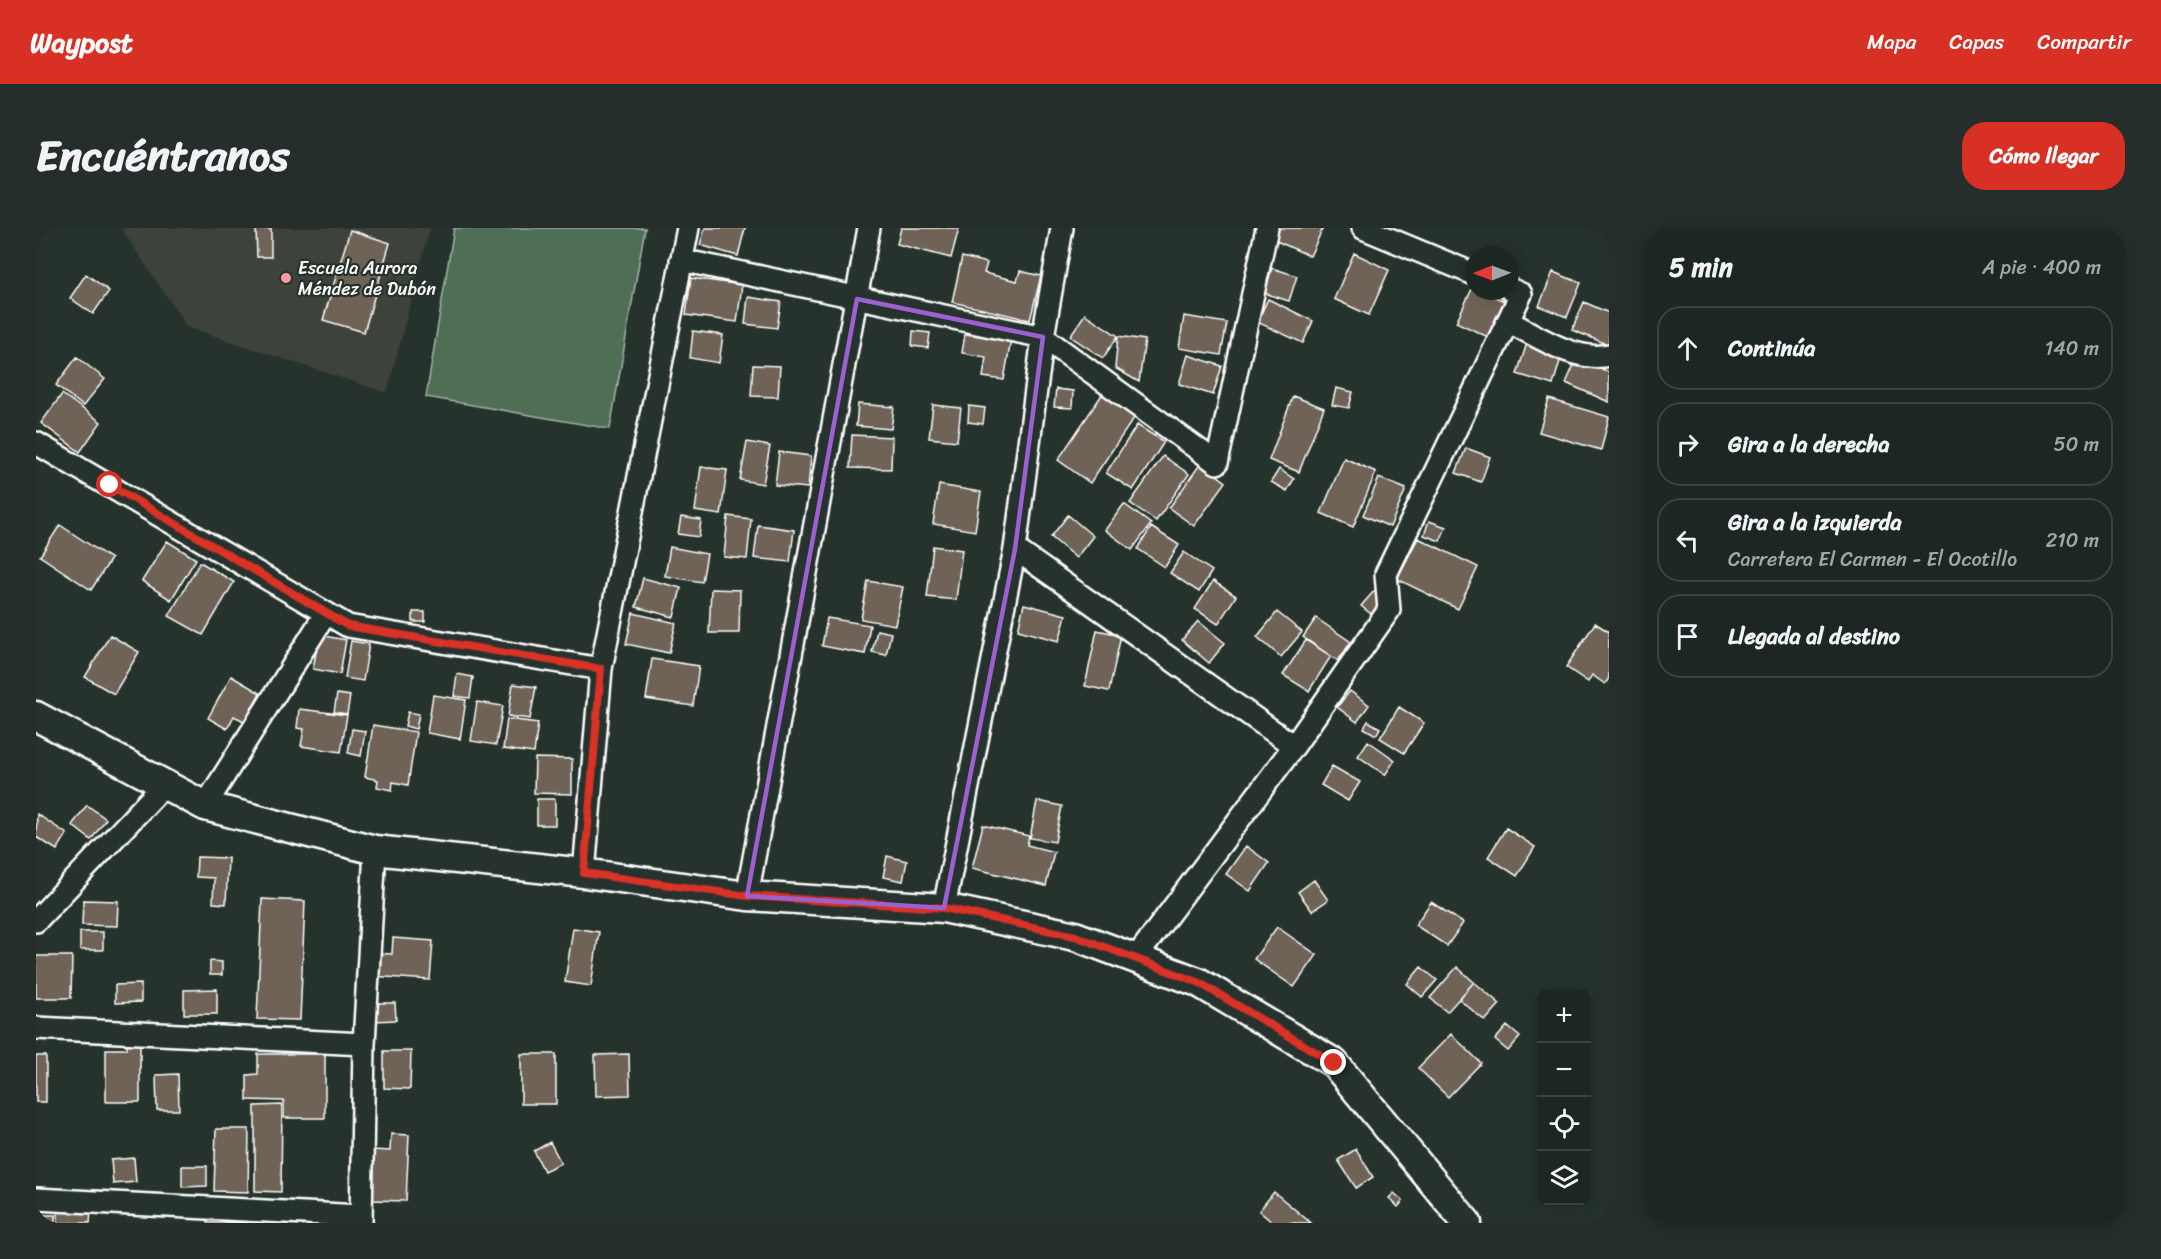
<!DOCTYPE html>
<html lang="es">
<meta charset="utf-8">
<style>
:root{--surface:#1c2622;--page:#252e2a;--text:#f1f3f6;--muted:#a0a5a5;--line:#3a4340;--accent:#d93025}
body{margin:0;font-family:Sriracha,sans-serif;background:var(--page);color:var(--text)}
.controls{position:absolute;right:18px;bottom:18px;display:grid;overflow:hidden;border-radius:12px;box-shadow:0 3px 15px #0003}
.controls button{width:54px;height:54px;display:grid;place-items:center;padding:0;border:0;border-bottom:2px solid var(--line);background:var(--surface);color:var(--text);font:30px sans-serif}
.compass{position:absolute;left:1429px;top:18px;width:54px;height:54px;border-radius:50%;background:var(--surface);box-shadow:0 3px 15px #0003;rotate:269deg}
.stop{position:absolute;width:18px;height:18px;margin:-14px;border:4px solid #d93025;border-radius:50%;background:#fff}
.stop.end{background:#d93025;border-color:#fff;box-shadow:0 2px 6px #0008}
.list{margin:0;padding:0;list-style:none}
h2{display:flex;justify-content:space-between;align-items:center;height:78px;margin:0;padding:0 24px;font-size:26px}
h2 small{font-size:20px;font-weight:400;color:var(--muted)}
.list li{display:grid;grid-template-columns:39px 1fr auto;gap:18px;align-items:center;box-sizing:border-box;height:84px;margin:0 12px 12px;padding:0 12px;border:2px solid var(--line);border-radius:24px}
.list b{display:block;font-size:22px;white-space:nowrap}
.list p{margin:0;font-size:20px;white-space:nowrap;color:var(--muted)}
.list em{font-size:20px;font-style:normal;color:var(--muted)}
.icon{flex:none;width:33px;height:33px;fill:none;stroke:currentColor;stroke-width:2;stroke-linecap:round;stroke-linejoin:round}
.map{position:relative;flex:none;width:1573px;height:995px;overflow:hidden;border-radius:24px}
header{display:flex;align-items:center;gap:36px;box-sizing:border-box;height:84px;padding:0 30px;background:var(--accent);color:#fff}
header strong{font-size:28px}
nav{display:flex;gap:33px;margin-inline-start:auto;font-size:21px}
.intro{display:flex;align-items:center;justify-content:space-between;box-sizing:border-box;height:144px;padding:0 36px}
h1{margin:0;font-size:42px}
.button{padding:15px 27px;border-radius:24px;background:var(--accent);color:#fff;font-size:21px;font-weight:700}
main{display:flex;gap:36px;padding:0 36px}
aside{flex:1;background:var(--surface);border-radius:24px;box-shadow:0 3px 15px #0003}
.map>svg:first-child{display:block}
</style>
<header>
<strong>Waypost</strong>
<nav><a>Mapa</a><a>Capas</a><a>Compartir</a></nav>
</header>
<div class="intro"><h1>Encuéntranos</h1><a class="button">Cómo llegar</a></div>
<main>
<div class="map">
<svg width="1573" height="995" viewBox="0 0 1573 995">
<rect width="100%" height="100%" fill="#26332d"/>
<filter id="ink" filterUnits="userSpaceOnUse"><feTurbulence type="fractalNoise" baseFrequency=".0167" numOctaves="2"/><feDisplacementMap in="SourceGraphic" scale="12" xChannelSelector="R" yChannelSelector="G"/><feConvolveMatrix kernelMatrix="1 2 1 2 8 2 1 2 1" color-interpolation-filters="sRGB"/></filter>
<g filter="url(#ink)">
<path fill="#3c423a" d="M85,0H394L351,165L151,99Z"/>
<path fill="#4f6e57" stroke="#a7b6ab" stroke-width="1.5" d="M418,0H609L574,201L390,169Z"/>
<path fill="#6e6457" stroke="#fff" stroke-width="1.5" d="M669,0H709L702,28L664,17Z
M865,0H923L915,30L861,16Z
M1240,0H1287L1274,28L1236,11Z
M220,1H235V29H221Z
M314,2L354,15L328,104L287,92Z
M1318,25L1353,42L1333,87L1298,71Z
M926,29L951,35L948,45L981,53L984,43L1005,48L994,92L916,74Z
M1236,40L1261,48L1253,73L1228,65Z
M1517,44L1545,55L1531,89L1503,78Z
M50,46L73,63L57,86L34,70Z
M655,50L706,57L701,94L650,87Z
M1437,59L1438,63H1446L1468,73L1452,109L1420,94Z
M712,69L745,74L741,100L709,96Z
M1232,71L1277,93L1267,115L1221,94Z
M1548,74L1573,85V117L1536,102Z
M1049,86L1082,108L1067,130L1034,108Z
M1148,88L1191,95L1185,127L1143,120Z
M657,103L687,107L683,135L654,130Z
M877,103L894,105L892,120L876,118Z
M929,106L975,112L968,152L947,149L950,129L926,125Z
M1082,108L1109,112L1103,154L1079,140Z
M1491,115L1526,126L1517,157L1481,146Z
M1152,127L1186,138L1177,167L1143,156Z
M41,129L69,151L47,178L20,157Z
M1541,130L1573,144V174L1530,155Z
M717,137L744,138L742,169L715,168Z
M1300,160L1317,164L1313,180L1296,177Z
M1020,161L1037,163L1036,180L1018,179Z
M1067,165L1100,187L1054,255L1022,232Z
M26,166L65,194L44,224L5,195Z
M1257,168L1288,180L1263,244L1233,232Z
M1513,171L1573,189L1565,222L1503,204Z
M822,176L858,179L855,201L820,198Z
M897,177L925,180L921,213L893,210Z
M933,178L949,180L947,196L932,194Z
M1101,197L1128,214L1097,262L1070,245Z
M816,207L856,209L855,241L814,240Z
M711,214L734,218L727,256L704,252Z
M1430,220L1454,229L1445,254L1420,245Z
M743,224L775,228L772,260L739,257Z
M1127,228L1153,246L1120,293L1094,275Z
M1308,230L1340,244L1317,299L1285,285Z
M1165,235L1190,254L1158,298L1133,280Z
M665,239L691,242L685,287L659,283Z
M1243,241L1258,251L1251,263L1235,254Z
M1343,250L1370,261L1354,299L1327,287Z
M903,257L945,264L939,303L897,296Z
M1088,276L1115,296L1096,322L1069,302Z
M1032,287L1057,308L1040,330L1015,309Z
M692,288L715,291L711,331L688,329Z
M645,289L665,292L663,309L642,306Z
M1393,293L1410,299L1404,313L1388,307Z
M24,297L75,331L55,362L4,328Z
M722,297L758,302L754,334L718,330Z
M1115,299L1143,317L1129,339L1102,321Z
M1382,310L1442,339L1422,381L1361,351Z
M131,313L160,331L135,372L106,353Z
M897,318L926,322L920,372L891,369Z
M634,319L671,326L666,354L629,348Z
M1148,324L1176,343L1163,364L1134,345Z
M164,334L198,354L167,407L133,388Z
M607,350L645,360L638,389L600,379Z
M832,353L867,359L859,397L825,391Z
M1177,353L1200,368L1182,396L1159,381Z
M675,361L704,362L703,405H673Z
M1338,363L1348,371L1335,386L1325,378Z
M988,376L1030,387L1023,413L982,402Z
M377,384H389V394H377Z
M1241,384L1266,404L1245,429L1221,409Z
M597,385L640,395L633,425L590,416Z
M791,390L834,397L829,426L786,418Z
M1280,390L1315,414L1302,433L1267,409Z
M1162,393L1189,415L1173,435L1146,412Z
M1559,395L1573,404V450L1569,456L1556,447L1552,454L1530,439Z
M841,402L855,405L850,427L836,424Z
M1061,402L1085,407L1073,463L1049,458Z
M74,407L103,424L78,466L49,449Z
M283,407L310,412L304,446L277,441Z
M1270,412L1295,428L1273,463L1247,447Z
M315,413L333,416L327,453L309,450Z
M616,431L663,438L657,478L610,471Z
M421,446L437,449L434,470L418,468Z
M195,448L224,465L208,493L198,488L191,501L172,490Z
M477,456L500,459L494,491L472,488Z
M1314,463L1333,477L1321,494L1301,479Z
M301,466L314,468L311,486L298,484Z
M397,467L430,472L424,511L391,505Z
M441,474L467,478L460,517L435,513Z
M1363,479L1388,495L1368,525L1344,510Z
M263,481L311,487L305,524L265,518L268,501L261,500Z
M372,484L383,486L380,501L369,498Z
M471,491L502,495L498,525L467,521Z
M1332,493L1344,500L1340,507L1328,500Z
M337,497L380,504L372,557L357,554L356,562L341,559L342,552L329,549Z
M316,501L329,503L325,528L312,525Z
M1332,513L1359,532L1349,547L1322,528Z
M499,530L536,531V566L498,565Z
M1296,538L1324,554L1312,573L1285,557Z
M501,571H519V597H501Z
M1001,573L1026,578L1019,614L994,610Z
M51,577L70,591L55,612L36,597Z
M1,586L31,606L21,622L0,609Z
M947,597L993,608L991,617L1018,624L1010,658L936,640Z
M1470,600L1499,619L1481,648L1452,629Z
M1210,618L1233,635L1214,663L1190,646Z
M851,628L871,633L867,653L847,649Z
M161,629L192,630L190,676L177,675L178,650L160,649Z
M1278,652L1292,672L1276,683L1262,664Z
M226,671L269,673L264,792L221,791Z
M47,672L82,673L81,698L46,697Z
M1395,674L1427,695L1411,718L1379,697Z
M1241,699L1281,727L1258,759L1218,731Z
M537,700L563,704L555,758L529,754Z
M44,704H67V722H44Z
M357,710L397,713L394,752L335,748L336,725L356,726Z
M0,728H36L35,770H0Z
M174,733L186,734V747H174Z
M1385,739L1401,752L1386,769L1371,756Z
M1421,739L1438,754L1411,784L1394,770Z
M1438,754L1464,776L1449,793L1423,771Z
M105,756V774L79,775V757Z
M181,761V786H148V762Z
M338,775H359L360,792L338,793Z
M1471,798L1484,809L1472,823L1459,812Z
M1415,806L1445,835L1412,869L1382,840Z
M91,815H104V874H70V821H91Z
M348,823H375L374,861L348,860Z
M222,826H289V890H248V873L211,872V847L222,846Z
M485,826H520V876H485Z
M593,826L594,867L560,868L559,827Z
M0,828H10V874H0Z
M142,846L143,882H121L120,847Z
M246,877L245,964L219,963V878Z
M180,901H213L212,964L178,963Z
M355,906L373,907L370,973L335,972L337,922L354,923Z
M514,914L525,935L508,943L498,923Z
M1320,921L1337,949L1320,960L1302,932Z
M98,930L100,954L77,956L75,932Z
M146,938H171V958L146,959Z
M1238,964L1275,995H1237L1223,983Z
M1358,965L1367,973L1362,979L1353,970Z
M22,983H55L54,995H22Z
M0,987H19V995H0Z
M172,988L211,989V995H172Z"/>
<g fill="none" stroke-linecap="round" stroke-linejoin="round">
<g stroke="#fff" stroke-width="26">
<path id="minor" d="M1327,0L1438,46
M645,32L1007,109L1181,235L1231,0
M1472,93C1501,108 1540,135 1573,127
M0,215L312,398L565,441
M979,321L1258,518
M169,578L290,385
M548,645L565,441L652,0
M711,668L833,0
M908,680L979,321L1007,109L1026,0
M0,693L129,556
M1099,731L1258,518L1353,382L1350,346L1485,66L1474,61
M0,800L328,816
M0,971L325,988
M325,995L328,816L339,622"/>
</g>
<g stroke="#fff" stroke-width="33">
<path id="secondary" d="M0,488L169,578L339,622L548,645L711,668L908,680L1039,708L1162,754L1298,835L1431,995"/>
</g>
<use href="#minor" stroke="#26332d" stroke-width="21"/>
<use href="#secondary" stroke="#26332d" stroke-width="28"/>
</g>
</g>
<g fill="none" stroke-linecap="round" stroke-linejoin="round" filter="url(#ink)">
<path stroke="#d93025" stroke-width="8" d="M74,257L312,398L565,441L548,645L711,668L908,680L1039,708L1162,754L1298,835"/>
</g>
<path fill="none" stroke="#9c61cf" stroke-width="4.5" stroke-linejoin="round" d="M821,71L1007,109L979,321L908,680L711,668Z"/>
<circle fill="#ff9aa2" stroke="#26332d" stroke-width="2" cx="250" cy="50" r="6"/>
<g text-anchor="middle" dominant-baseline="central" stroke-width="4.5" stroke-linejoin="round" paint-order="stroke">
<g font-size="18" fill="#fff" stroke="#26332d" text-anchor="start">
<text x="262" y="40">Escuela Aurora<tspan x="262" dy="21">Méndez de Dubón</tspan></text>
</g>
</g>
</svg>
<div class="controls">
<button>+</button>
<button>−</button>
<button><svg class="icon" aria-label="locate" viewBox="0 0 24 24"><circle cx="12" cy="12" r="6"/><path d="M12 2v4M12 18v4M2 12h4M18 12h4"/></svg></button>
<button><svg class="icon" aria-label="layers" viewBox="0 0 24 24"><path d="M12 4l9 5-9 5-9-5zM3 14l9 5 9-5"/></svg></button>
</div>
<svg class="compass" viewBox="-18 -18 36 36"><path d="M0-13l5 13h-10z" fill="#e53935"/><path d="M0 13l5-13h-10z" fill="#a0a5a5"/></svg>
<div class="stop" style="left:74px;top:257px"></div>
<div class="stop end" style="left:1298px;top:835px"></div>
</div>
<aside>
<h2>5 min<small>A pie · 400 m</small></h2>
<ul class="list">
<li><svg class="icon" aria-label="ahead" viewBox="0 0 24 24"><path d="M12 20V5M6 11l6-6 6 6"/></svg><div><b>Continúa</b></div><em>140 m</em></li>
<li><svg class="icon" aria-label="right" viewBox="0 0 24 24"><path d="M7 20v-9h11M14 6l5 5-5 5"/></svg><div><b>Gira a la derecha</b></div><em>50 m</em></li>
<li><svg class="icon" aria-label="left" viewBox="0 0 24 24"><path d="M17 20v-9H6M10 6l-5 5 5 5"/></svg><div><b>Gira a la izquierda</b><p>Carretera El Carmen - El Ocotillo</p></div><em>210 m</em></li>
<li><svg class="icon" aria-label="arrive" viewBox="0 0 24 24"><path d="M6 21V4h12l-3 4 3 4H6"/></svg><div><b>Llegada al destino</b></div></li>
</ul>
</aside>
</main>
